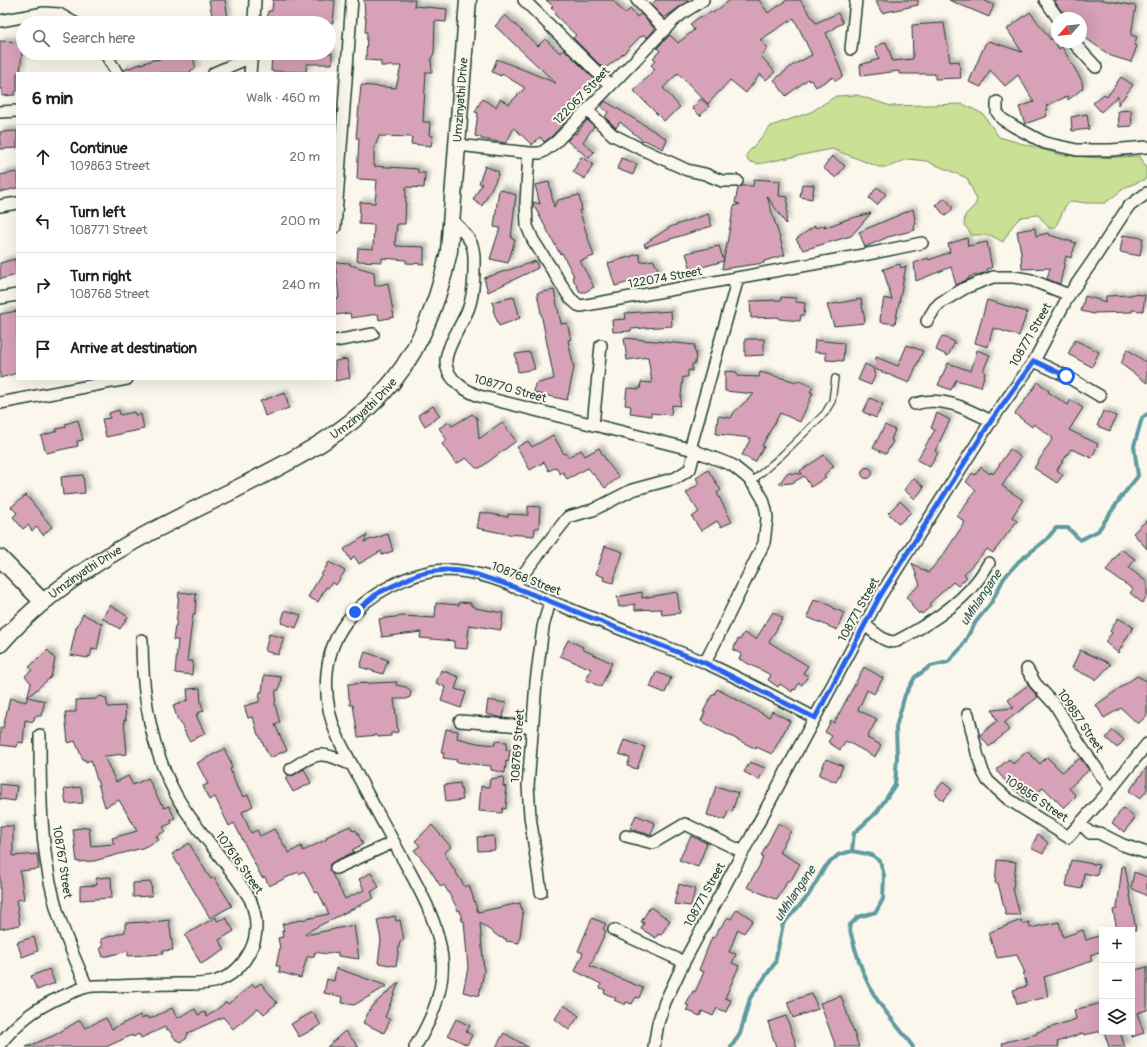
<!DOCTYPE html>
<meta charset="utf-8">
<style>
:root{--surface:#fff;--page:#f6f6f6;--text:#202124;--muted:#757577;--line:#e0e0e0}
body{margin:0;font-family:Pangolin,sans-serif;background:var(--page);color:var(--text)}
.controls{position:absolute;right:12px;bottom:12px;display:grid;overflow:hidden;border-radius:0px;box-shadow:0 4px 16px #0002}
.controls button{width:36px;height:36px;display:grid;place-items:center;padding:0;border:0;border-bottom:1px solid var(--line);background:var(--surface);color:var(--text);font:20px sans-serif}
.compass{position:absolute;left:1051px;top:12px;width:36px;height:36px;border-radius:50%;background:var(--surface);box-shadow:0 4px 16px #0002;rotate:243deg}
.stop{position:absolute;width:12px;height:12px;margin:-9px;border:3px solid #2563eb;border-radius:50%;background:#fff}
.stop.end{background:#2563eb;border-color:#fff;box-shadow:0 1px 4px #0008}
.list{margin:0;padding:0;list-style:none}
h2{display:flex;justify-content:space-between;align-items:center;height:52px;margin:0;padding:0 16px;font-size:17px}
h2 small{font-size:13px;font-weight:400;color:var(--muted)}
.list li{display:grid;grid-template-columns:26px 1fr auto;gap:12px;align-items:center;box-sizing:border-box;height:64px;padding:0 16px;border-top:1px solid var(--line)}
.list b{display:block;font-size:15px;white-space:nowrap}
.list p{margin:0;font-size:13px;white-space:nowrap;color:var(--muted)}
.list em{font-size:13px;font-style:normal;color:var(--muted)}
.icon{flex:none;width:22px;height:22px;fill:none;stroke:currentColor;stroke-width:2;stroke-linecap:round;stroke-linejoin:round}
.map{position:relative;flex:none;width:1147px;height:1047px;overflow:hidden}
.search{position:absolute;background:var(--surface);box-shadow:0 4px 16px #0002;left:16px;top:16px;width:320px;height:44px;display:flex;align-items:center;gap:10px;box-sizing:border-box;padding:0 14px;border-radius:22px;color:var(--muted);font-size:15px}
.panel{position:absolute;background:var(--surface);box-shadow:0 4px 16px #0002;left:16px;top:72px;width:320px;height:308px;border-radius:0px}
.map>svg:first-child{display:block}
</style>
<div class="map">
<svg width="1147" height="1047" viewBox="0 0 1147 1047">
<defs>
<filter id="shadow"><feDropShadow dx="3.5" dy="-3.5" stdDeviation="2" flood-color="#0004"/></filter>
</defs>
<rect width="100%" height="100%" fill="#fbf7ec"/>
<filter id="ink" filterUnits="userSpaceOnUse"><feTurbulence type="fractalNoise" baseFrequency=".025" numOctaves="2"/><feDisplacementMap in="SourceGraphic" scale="8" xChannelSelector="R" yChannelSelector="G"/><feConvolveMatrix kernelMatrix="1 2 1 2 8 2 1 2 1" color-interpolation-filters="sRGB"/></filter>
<g filter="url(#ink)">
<path fill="#c9e095" stroke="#748e64" d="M857,95L891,106L963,104L983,114L999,137L1062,155L1098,158L1140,156L1146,167V179L1126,187L1105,203H1086L1072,201L1066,205L1055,228H1049L1038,215L1021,217L1013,225L1003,242L990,235H972L964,225L965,215L975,205L977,200L967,178L926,161L908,159L888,167H879L832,149L758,164L748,161L746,155L771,126L811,112L836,96Z"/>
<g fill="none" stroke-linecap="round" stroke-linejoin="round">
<path stroke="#5f9b9f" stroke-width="4" d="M731,1047L740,1034L750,998L775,963L783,924L808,896L825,867L838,855L852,851
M913,1047C902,1031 889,1017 878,1001C863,979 855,951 849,926L858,917L876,912L883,899L884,875L880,861L872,855L852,851L854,833L877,812L895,785L897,757L896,727L905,695L915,677L931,666L948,662L961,648L975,623L991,603L1004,578L1019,561L1046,540L1056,528H1068L1080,540L1098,531L1122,496L1138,476L1134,446L1142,418L1147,414"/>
</g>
<path fill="#d7a1b8" stroke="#1f3d34" filter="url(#shadow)" d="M209,0H225L228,18L213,21Z
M273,0H335L333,23H267L268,11H272Z
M364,0H415L414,6L447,9L446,22L435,21L434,53L431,59L432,72H426L423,122H430L429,135L433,136L431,146L411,144L412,137L379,136L374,149V166L418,169V173H425L424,188L406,187L405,224H397L395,244H396V246L424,247V264L406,263V260L382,258V262L357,261L358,248L373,249L374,225L359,224L360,202L375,203L377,180L357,179L359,138H356L361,85L396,88L401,66H381V61L366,60L367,32H365L366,18H365Z
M546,0H613L625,14L630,9L637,17L641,14L655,29L647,38L644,35L642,37L641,36L620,57L604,69L573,38L576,35L555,15L556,13L551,8L553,6Z
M656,0H689L664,18L651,5Z
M730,0H759L768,13L787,0H800L816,23L838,13L843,23L833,28L834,29L826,33L843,76L836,81L833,77L816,87L811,80L809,81L808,79L786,96L774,80L793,65L812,55L794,18L760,40L768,48L761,56L775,72L766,80L760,74L746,93L730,80L708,104L678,73L663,88L680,107L664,121L634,91L655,69L651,65L656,60L653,58L660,51L657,48L670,35L678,43L694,30L690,24L701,16L702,18L711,11L713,13Z
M875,0H918V5L882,13Z
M949,0H983L994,5L989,17Z
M1054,0H1103L1136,6L1131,35L1137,37L1134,45L1137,46L1131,62L1111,56L1081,35V18H1070L1059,8Z
M1030,12L1051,40L1052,38L1059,49L1062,47L1082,81L1083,88L1068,100V96L1046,106L1048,110H1045L1047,116L1025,124L1019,107L1034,102L1018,75L1005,86L990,70L981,87L969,82L985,44L989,41L1022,52L1007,29Z
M505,15L538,46L545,39L560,53L564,49L596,81L587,91L585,89L557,116L564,123L551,137L544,142L540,137L532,145L514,128L506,143L481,139V137L475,136L478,113L475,112L482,99L496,107L500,99L509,104L525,88L502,74L501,76L492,72L497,59L556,83L495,26Z
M944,23L950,62L959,61L961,78L935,79V74H899V71L861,76L860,65L879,59L875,47L886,42L890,53L892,61L913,59L912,25Z
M0,41L23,42L20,73H17V91L15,92V95L2,96V88L0,89Z
M182,53H185L187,59L193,58L196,68L190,71L191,73H124L123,70L156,59V60Z
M272,53H332V64H307L306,72L271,71Z
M1121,77L1133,85L1118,105V96L1101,112L1093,103L1104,94L1107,97Z
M701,99L709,106L700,116L692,108Z
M605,101L667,139L663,149L644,140L643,141L620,122L616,128L605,117L608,112L601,107Z
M1131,110L1132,126L1119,127L1118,111Z
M1087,114L1089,129L1072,131L1071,117Z
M587,120L594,126L583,142L594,152L589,158L567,141L574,133L576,134Z
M17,131V148L0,149V132Z
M832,156L845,166L836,178L823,168Z
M581,157L593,164L585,179L573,172Z
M621,158L637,164L633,175L617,169Z
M485,166L499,172L495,182L482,206L473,200L482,184L479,183Z
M17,172V188L0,192V175Z
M754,179L780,181L779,196L788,197L786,224L767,196L785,255L764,261V263L722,269L734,206L740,204L735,203L738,188L742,186H753Z
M549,182L554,207L558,200L579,195L582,210H579L594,256L580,261L594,287L585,292H580L572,277L574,276L562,253L560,254L533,204V202L540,204L535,185Z
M802,184L814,185L812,199L800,197Z
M877,187L886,194L877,205L869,198Z
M499,189L516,195L511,238L515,240L508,263L490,259L500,228L494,227Z
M945,198L952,207V211L945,216L936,205Z
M913,209L916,224L914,225L915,230L888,237L865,247L859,232Z
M871,213L851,236L803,250L796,239L815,226L816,228L826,225L824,228L845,220Z
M708,214L712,226L645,247L644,244L670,227Z
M1035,228L1036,236L1048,233L1049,235L1076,243L1071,258L1066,256L1060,284L1047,279L1050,268L1022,269L1021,253L1017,231Z
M1123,235L1143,238L1140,256L1120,252Z
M967,238L968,246L987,242L992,268L987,269L988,272L969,277V279L956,285L951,267L916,281L914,263L928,258L929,260L950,252L948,244Z
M719,246L724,261L691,270L686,253Z
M639,254L641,262L653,260L660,272L655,276L642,281L641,279L615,286L608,263Z
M15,259L17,275L0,279V263Z
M536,261L538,268L488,292L484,278Z
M335,262L350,263V265L374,272L375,286L388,283L394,317L379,320L378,314L351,318L350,313L335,315V299L339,298Z
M900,264L901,268L906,266L895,324L880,322L881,309H882L884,298L892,300L883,269Z
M554,290L561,324L567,323L571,339L568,340L574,368L567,400L534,393L535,384L554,379L537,293Z
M1131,294L1145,295L1143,311L1132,310V312L1094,313V314L1081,311L1085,296L1106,302V296L1131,295Z
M514,297L520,318L499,326L493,310L494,309L492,302Z
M781,297L796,298V302L805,303L804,315H801L800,321L779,319V317L751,318L750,301L781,300Z
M861,299L865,321H864V323L834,326L827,305Z
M987,300L1027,312L1019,336L993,328L988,347L975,343Z
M17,311V373L0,378V314Z
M657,311V312L671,311L672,326L631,329V331L613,332L612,320L626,319L625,313Z
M942,336L955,342L948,356L936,350Z
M624,338L695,345L694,351L696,352L695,364H692V371L688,370V377H683L680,406L672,405L671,415L651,413V416L630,413L631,406L625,405L627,388L640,389L641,382L652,383L648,357L627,360Z
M745,339H764V355L745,356Z
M815,340L844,343L843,361L826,360V353L814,352Z
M1075,340L1099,352L1092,367L1068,354Z
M907,345L923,351L909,383L875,369L876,357L898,366Z
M1127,349L1147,363V383L1121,364Z
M977,350L990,355L983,371L985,372L981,387L956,380L951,390L938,385L948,363L971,371Z
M530,352L535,369L518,372L515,354Z
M347,359L350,378L335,381V361Z
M865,364L873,368L875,376L871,385L858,380Z
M725,371L737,372V376L759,377L760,372L797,382V380L813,387L810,392L813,393L800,422L780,413L762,446L764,447L755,462L742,455L751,438L716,434L718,416L731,418L734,412L754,394L725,391Z
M1038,382L1049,391L1048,392L1068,405L1071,400L1083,408L1069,430L1098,444L1092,458L1071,449L1057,470L1063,475L1057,483L1034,468L1053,438L1034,424L1032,427L1015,414Z
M285,393L289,408L265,416L260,401Z
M870,398L883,404L876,418L863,412Z
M433,406L440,416L425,426L418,415Z
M119,410L120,415L134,412L135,415L141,414L144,429L106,437L102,419L110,418L109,413Z
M1103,411L1116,416L1110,431L1097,426Z
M937,413L950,420L935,451L938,453L930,467L917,460L935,430L931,428Z
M472,414L477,418L479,439L502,422L516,441L480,468H476L466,458L456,464L442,444L447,440L439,428L449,422L452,426Z
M78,420L83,440L77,441L78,446L46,453L41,436L57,431L56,429L66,427L65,424Z
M885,425L895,430L891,440L893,441L886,454L873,448Z
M553,435L564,454L566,453L568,457L581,450L585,456L599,448L607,462L619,477L605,488L588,468L567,479L563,472L560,474L556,467L549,471L544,462L530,470L517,447L528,441L532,447Z
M1010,449L1021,457L1002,486L1023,500L1012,517L1017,521L993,553L987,549L964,574L967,577L958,586L953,582L929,604L931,606L922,614L920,612L919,614L911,605L912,604L906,597L920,585L912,563L928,573L944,554L965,522L957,516L976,490L966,482L972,473L975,475L981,467L990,474L991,472L993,474Z
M824,455L834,466L824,475L826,477L811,487L804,476L792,483L779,484L787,473L802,474L800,471Z
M861.5 473a5.5 5.5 0 1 1 11 0a5.5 5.5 0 1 1-11 0Z
M708,470L721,490L717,493L732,522L721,527L717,521L701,531L692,517L699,512L686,493L699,484L696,478Z
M83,475L85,493L63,495L61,477Z
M913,478L924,487L915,499L904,490Z
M26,495L52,527L43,535L37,527L32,531L28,525L23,529L13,517L17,513L11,507Z
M900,501L911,512L899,524L888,513Z
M528,506L540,507L539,528H535L534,536L507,534L477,528L480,512L508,517V514L528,515Z
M1147,520V549L1133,533Z
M388,534L393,551L382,555L381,551L359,564L354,556L351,561L344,549L367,535L364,542Z
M605,546L623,552L613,583L603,580L604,577L596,574Z
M1121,549L1135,559L1129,568L1147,582V596L1142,603L1130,593L1133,589L1106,571Z
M329,562L345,571L336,585L332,582L328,588L326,587L318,602L308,597Z
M179,592L196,594L195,614H193L187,661H193L192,675L175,673L178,640H173L175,626H176Z
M642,592V598L677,592L680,613L662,615L661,609L635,610V604L619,607L617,597Z
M814,600L819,602V600L833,607V608L844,613L837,630L807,617Z
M459,602L471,603V606H475V608L503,613L501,630L469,625L467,649L454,648V641L420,638L421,632L382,637L379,619L402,616L435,618L436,603L459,605Z
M110,605L128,617L120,629L102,618Z
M285,610L301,615L296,628L281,623Z
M773,612L783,618L769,642L808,666L803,673L808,676L802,685L799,683L795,690L793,689L792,692L780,684L778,687L768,680L771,675L739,659L742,654L733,650L738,639L740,640L744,633L756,639Z
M83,614L102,624L97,650L92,649L90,657L88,656V658L70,655L76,628Z
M1118,618L1133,627L1118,653L1105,642L1112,633L1110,631Z
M269,634L284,638L278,655L265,651Z
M568,640L583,647L582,649L612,663L601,687L586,680L591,669L560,656Z
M48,650L55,659L51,677L28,697L45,701L41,716H35L33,722L25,720L23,743L18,742L17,747L0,745V728H3L10,698L26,702L31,683L25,676L32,670L29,667Z
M1080,650L1111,664L1096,680L1072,668Z
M365,652L388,660L383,674L360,667Z
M864,667L883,678L874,694L867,690L858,710L877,719L867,738L881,745L875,757L846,741L840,750L828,742L832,736L825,732L831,721L834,723Z
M441,670L459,677L455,689L466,692L461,708L441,701L445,687L436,683Z
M656,672L671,678L665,693L650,687Z
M264,675L281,677L279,690H276L275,705L280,723L275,725L287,750L270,758L259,735H258L253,717L248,718L244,706L259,702L260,692H262Z
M1137,676L1147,681V715L1138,724L1121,708L1104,718L1096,705Z
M397,682L396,685L406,687L411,691L410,697L407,699H394L398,732L391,733V736L378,737L377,735L358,737L353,705H350V699H349L348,684Z
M1028,685L1038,697L1004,723L1009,730L989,747L980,735L997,721L992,710L1014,708L1008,700Z
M200,688L201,703L204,711L197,713L198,715H196L205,734L189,741L179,720L178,721L173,705L188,700L187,689Z
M717,689L769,717L772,711L790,721L772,754L756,747V749L701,721L705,712H703L712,695L713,696Z
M100,696L106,698L108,707L125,706L126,720H124L127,754L104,756L116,782L128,776L133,785L148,778L161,804L162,803L164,808L169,806L175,818L170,820L172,823L163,827L166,831L156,836L159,840L142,848L94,861L77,862L73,829L89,827L91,846L114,844L112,838L137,831L119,800L105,807L91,760L86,762V760H83L75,741L68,743L65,712H76V700L96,699Z
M488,700L506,703L503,718L486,714Z
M446,729L458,731L457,738L477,743L495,745V741L507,742L506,750H510L508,762L506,761L505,773L491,770V766L456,762L457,760L443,758L444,753H441Z
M1113,730L1124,740L1117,748L1106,738Z
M624,740L645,747L637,769L627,766L630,758L619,754Z
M224,749L231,762L230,763L232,768L230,769L238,790L239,789L243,797L248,795L253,806L242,812L251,833L257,830L260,836L274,829L289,853L301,846L303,851L327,839L326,837L350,826L353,831L356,830L363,844L352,850L354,852L333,862L330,864V870L345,899L364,890L359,879L371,873L379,887L371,892L374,898L305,933L306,935L354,925L359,959L338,956V952L327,954L315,952L314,956L307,957L301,978L279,972L280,966H276L280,948L278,938L283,937L282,931H284L282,924L329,914L318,892L315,893L304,871L299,874L298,872L269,886L265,877L262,878L234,823L229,826L215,797L209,800L203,786L208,784L197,763Z
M1027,751L1040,764L1047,757L1062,772L1080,758L1089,770L1069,788L1076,796L1064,808L1043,787L1030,803L1007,783L996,770L1009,759L1013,764Z
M826,759L843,766L836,782L819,775Z
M750,762L765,768L759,780L744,772Z
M1147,767V790L1140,799L1129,791Z
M304,769L311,783L293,792L285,778L289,775H294Z
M504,777L503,786L506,787L505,794H507L506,809L503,808L502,813L479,811L481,786L489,787L490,779Z
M943,782L952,790L943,801L934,792Z
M460,783L463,800L446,802L444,785Z
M0,784L17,786L15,801L0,799Z
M716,786L738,793L732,812L728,811L725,820L707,815Z
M81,787L83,803L66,804L64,789Z
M1123,808L1135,818L1124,832L1112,823Z
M636,815L655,823L651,835L630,829Z
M778,823L791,831L779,852L800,864L790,882L788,880L777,900L747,887L760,865L763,857L761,856Z
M432,825L451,847L444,853L465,887L469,885L478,912L520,903L523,915L519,943L506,941V939L499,937L480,923L484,972L479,996L463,992L468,968L464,921H462L460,910L458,911L455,904L444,885L441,887L429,868L414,850L420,846L415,841Z
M0,826H13V856L37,854L39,869L20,871L24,899L16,900L20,925L0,929Z
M1038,834L1048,843L1043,854L1031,848Z
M494,836L495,850L478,851L477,837Z
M691,836L707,843L698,867L679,860Z
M189,843L208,875L211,879L214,877L232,906L210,918L172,854Z
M997,860L1016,862L1013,889L1020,915H1006L998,883H995Z
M1071,860L1099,865L1097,876L1084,873L1082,889L1066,886Z
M1122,866H1125L1136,930H1117L1113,910L1117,909Z
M1134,872L1147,877V896L1131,888Z
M111,877L112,898L80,900V886L97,885L96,878Z
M151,882L152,896L133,897V883Z
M679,884L695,889L691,906L674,904Z
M650,907L670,920L661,935L658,934L656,938L641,929L644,923L641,922Z
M737,909L753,920L744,933L738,929L729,952L736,954L732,963L739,966L725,998L731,1000L726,1012L717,1008L713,1016L702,1011L700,1016L686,1010L689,1006L686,1005L693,991L695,992L704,972L699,970L712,937L715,938L719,928H720L728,917L731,919Z
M395,916L396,921L400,920L404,940L400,941L396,966L378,963L381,940L377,920Z
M216,917L217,921L226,918L234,931L219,940L225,950L201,964L185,935Z
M592,918L606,924L603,929L606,931L590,966L643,988L639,998L636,997L632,1004L626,1002L625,1005L614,1000L616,998L604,993L605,990L600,988L601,984L575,971L583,953L578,951Z
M169,920L173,950L162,951L163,954L128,956V951L103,957L100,948L103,947L101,939L125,932V923L147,922V923Z
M1021,920L1022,924L1029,922L1030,928L1059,922L1063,937L1083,930L1086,940L1102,935V951L1090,955L1092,961L1044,977L1048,997L1017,1004L1013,990L1027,986L1023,973H1025L1017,955L997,958L988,933Z
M34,937L38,951L22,957L17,942Z
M1147,967V1010L1137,1013L1144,1033L1132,1037V971Z
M336,968L387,986L354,1005L342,1003L343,997L324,993L327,979L334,981Z
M49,969L55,983L37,990L31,976Z
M399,982L385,1017L390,1020L384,1033L363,1023L371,1007Z
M261,983L277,1003L264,1014L258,1008L233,1029L223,1017L188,1033L186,1039L181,1042L176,1040L168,1029L166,1030L165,1027L141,1038L139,1034L133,1037L132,1035L106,1047H26L53,1036L80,1020L85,1028L106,1018L112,1029L140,1015L141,1019L147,1016L149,1019L172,1008L177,1018L195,1009L198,1015L205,1012L207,1017L226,1002L228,1004L253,984L255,987Z
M812,994L818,1009L793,1018L787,1002Z
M841,996L859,1047H836L820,1003Z
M1102,1003V1031L1084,1035L1083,1033L1057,1042L1059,1047H1003L1002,1043L1037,1034V1032L1076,1019L1074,1010Z
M564,1005L579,1016L569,1030L555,1019Z
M313,1012L321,1025L299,1037L291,1024Z
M786,1016L797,1047H776L768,1022Z
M456,1019L470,1026L466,1032L472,1035L467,1045L448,1035Z
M345,1031L359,1047H327L338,1037Z
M1104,1032H1120L1125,1047H1109Z
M504,1033L528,1047H496Z"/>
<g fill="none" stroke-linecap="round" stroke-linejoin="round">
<g stroke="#1f3d34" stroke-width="8">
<path id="lane" d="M751,482L782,455L825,413L832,401L835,378"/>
</g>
<g stroke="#1f3d34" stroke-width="14">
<path id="street" d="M524,0L610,85
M637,0L665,29
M1045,0L1058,18
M0,21L44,13L59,14L75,23
M254,23L255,0
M1073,42L1096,67
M851,49L856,0
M105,53L117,73
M214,73L251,57
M250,73L252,53
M997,102V112L1002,119L1015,127L1045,143L1077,150H1111L1147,147
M587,110L613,135L635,146L687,170L705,174L722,181H737
M0,112L17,111
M458,145L529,153H540L544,151L556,142L673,21L684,12L703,0
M529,153L526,203L527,226L533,240L570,298L578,305L581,306L863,255L922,243
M0,206L17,203
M452,220C459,227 467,234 471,243C475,250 474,260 474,267C474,282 473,299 467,312C461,325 447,347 446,360C445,378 464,390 479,396L690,449L732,465L748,478L757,489L763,499L766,510L767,518L764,543L705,663
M335,227L352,0
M0,298L17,295
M927,321L935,308L940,303L965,288L993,277H1014L1031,280L1069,295
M335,341L373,334
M1034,361L1066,376L1100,396
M0,403L127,379
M915,404C942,395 967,409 991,421
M593,425L601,345
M690,449L738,278
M513,587L568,517L593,510L632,490L676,478L690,469L695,450
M865,625C873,631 886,645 897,641C925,626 957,607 977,581C982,575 985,569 989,563
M1027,669L1035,683L1056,706L1080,745L1111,789
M968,714L977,753L983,772L988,781L1008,799L1068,837L1111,789L1147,744
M460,721L532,727
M40,735C40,789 40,846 54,899C61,928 75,959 87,987
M291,769C319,750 322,752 352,765
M1080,823L1090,833H1099L1123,845L1147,853
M626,836L653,843L685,824L743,852
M336,868L394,842
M541,892L530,816L528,786L536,682L543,627L550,601
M614,930L684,962
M0,1044C20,1019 40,1005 70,993C76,991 81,988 87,987C97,985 108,986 118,986C139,985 160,984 181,984C193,984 206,985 217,981C232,976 243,965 250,951C259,934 257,916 250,899C230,865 201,836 180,802C151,753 142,696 142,640
M415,1047C431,1021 445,990 442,958C438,919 417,885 399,852C379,815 359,779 340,742C322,705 320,657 346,622C367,594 411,571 446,570C486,570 525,592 562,606C594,619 626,631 658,644C674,650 690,656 706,663C743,680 779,699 815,718
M654,1047L658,1023L665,1002L684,962L880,596L991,421L1034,361L1069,295L1092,262L1128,207L1147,193"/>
</g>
<g stroke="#1f3d34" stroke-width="19">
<g id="secondary">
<path d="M0,558L43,602"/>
<path id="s1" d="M0,644C66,568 159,528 246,484C295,459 343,435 381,395C419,355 438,304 449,251L468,0"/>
</g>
</g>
<use href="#lane" stroke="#fbf7ec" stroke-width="5.5"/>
<use href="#street" stroke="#fbf7ec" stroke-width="11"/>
<use href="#secondary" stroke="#fbf7ec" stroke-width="16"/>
</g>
</g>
<g fill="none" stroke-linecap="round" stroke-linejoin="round" filter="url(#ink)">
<path stroke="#2563eb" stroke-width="5" d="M355,612L378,593L416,575L427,572L445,570L460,571L478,575L514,587L705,663L815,718L880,596L991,421L1034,361L1066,376"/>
</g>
<g text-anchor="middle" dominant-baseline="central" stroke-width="4" stroke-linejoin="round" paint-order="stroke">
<g font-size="12" fill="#1f3d34" stroke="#fbf7ec">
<text transform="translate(582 96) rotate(-46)">122067 Street</text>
<text stroke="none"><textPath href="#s1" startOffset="771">Umzinyathi Drive</textPath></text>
<text transform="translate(665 278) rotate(-10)">122074 Street</text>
<text transform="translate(1031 335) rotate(-60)">108771 Street</text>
<text transform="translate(510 389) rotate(16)">108770 Street</text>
<text stroke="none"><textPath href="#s1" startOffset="436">Umzinyathi Drive</textPath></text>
<text stroke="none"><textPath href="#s1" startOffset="112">Umzinyathi Drive</textPath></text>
<text transform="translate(526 579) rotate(21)">108768 Street</text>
<text transform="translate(859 610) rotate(-61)">108771 Street</text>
<text transform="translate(1080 721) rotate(56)">109857 Street</text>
<text transform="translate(518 746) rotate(-86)">108769 Street</text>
<text transform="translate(1036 799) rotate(34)">109856 Street</text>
<text transform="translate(62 862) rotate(81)">108767 Street</text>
<text transform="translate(239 863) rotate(55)">107616 Street</text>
<text transform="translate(705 895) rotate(-61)">108771 Street</text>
</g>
<g font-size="13" font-style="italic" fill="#345c58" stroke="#fbf7ec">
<text transform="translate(981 598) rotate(-56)">uMhlangane</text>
<text transform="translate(795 894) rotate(-56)">uMhlangane</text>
</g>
</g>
</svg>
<div class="controls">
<button>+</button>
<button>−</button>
<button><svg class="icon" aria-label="layers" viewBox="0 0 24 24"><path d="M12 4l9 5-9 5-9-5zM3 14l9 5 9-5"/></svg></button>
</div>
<svg class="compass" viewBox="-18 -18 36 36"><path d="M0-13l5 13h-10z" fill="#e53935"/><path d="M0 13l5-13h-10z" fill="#757577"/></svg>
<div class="stop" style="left:1066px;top:376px"></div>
<div class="stop end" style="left:355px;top:612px"></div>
<div class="search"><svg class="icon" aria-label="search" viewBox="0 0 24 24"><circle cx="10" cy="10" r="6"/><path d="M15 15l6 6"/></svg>Search here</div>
<section class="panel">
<h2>6 min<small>Walk · 460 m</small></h2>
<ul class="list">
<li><svg class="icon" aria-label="ahead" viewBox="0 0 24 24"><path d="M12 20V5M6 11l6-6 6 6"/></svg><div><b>Continue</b><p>109863 Street</p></div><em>20 m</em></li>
<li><svg class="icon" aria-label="left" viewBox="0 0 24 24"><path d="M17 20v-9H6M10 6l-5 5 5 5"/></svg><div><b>Turn left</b><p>108771 Street</p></div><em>200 m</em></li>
<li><svg class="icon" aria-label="right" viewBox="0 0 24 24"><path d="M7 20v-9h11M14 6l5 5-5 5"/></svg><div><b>Turn right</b><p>108768 Street</p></div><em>240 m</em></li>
<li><svg class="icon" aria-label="arrive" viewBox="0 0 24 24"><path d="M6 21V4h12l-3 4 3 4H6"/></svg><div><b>Arrive at destination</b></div></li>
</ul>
</section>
</div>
